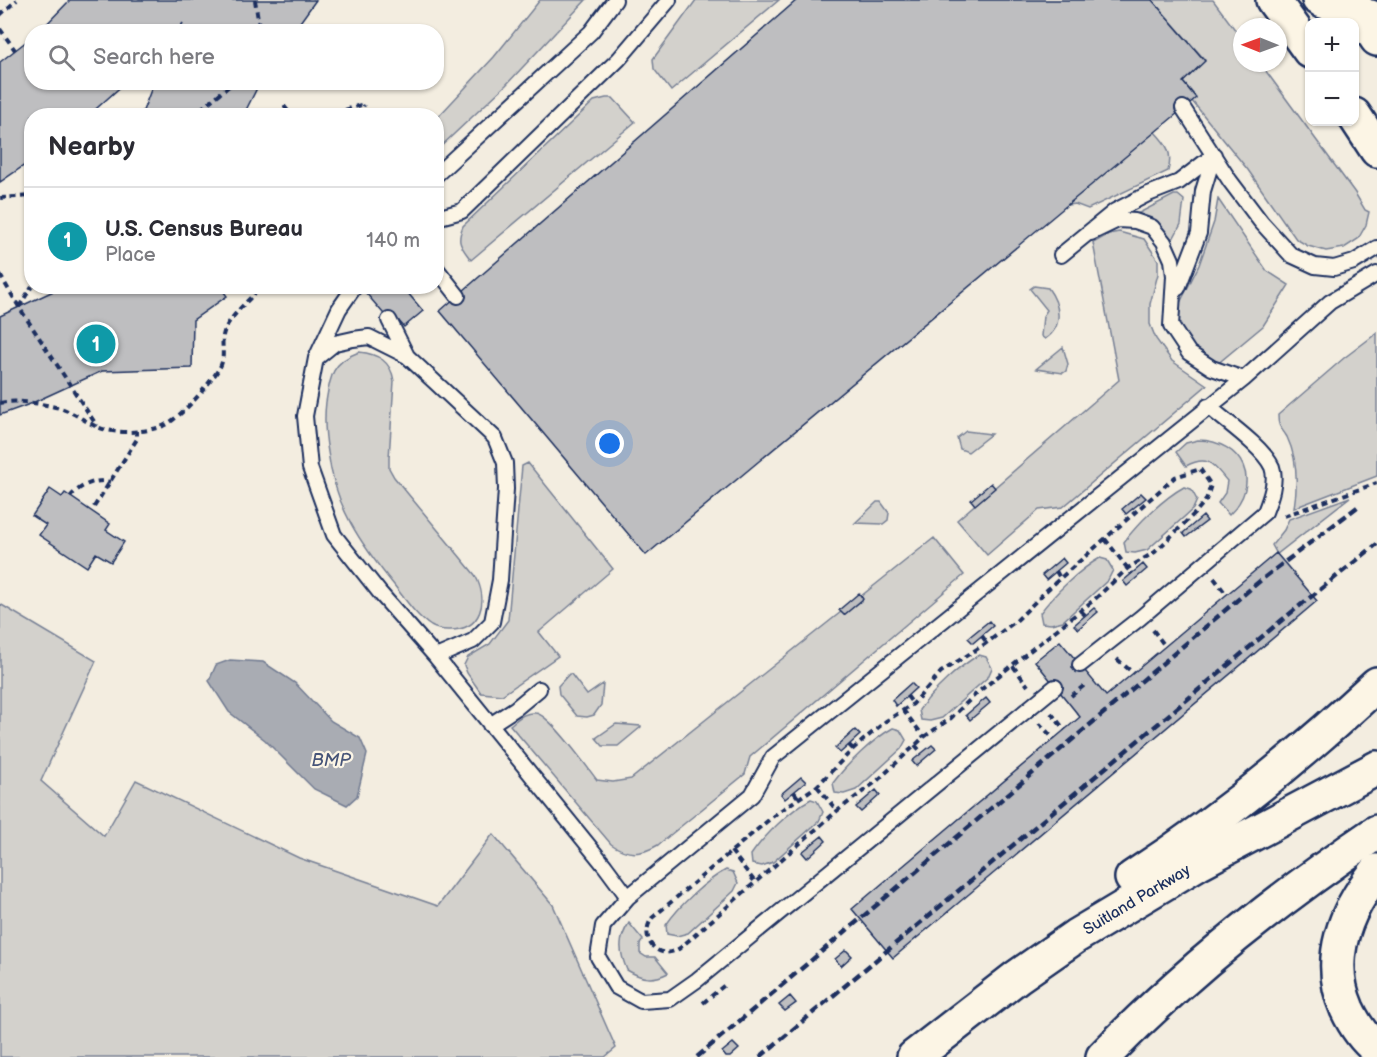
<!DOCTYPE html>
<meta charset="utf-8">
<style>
:root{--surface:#fff;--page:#f2f2f3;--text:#2b2b33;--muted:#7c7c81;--line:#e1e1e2;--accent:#1a73e8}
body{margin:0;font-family:"Balsamiq Sans",sans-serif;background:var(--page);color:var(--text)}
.controls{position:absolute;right:18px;top:18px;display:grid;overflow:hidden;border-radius:12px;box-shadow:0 2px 4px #0004}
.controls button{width:54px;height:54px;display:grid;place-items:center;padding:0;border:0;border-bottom:2px solid var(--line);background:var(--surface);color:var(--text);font:30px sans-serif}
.compass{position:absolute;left:1233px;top:18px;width:54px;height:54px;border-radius:50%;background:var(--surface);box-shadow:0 2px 4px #0004;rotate:271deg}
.you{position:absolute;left:610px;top:444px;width:21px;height:21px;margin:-15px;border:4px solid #fff;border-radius:50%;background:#1a73e8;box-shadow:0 0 0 9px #1a73e833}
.badge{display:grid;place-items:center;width:39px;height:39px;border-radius:50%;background:var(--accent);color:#fff;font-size:20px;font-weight:700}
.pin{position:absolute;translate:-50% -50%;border:3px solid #fff;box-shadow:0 2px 6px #0006}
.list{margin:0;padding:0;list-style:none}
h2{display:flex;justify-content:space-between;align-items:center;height:78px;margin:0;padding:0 24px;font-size:26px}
h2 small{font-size:20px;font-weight:400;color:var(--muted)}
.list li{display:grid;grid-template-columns:39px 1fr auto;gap:18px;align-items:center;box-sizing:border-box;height:108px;padding:0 24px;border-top:2px solid var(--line)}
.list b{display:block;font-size:22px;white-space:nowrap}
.list p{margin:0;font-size:20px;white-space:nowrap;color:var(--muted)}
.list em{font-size:20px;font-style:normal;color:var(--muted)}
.icon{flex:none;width:33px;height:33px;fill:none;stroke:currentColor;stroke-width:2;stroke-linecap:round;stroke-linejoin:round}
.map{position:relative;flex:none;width:1377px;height:1057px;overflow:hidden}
.search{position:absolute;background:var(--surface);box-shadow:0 2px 4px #0004;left:24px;top:24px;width:420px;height:66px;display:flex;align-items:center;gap:15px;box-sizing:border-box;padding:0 21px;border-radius:24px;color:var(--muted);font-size:22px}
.panel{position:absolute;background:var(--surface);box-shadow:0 2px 4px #0004;left:24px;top:108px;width:420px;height:186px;border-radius:24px}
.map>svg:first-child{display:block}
</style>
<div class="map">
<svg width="1377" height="1057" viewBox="0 0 1377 1057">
<rect width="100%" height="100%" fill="#f3ede0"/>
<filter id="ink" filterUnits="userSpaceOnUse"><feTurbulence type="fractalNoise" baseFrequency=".0167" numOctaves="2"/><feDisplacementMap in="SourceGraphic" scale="12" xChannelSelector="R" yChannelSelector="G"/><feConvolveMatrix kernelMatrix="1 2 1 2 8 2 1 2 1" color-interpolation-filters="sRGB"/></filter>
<g filter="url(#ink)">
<path fill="#d3d1cc" stroke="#778095" stroke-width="1.5" d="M540,0H586L506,85L437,150V118L494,57Z
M696,0H779L671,91L654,69L653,59Z
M1152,0H1213L1242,39V63H1260L1355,193L1365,210L1369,212L1366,225L1358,239L1344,248L1326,251L1308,246L1296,239L1248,170L1192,101L1196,97L1183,82L1205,60Z
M606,98H613L635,122L471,260C461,246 456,243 463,226L594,101Z
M1146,122C1160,139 1175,147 1168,171L1088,209L1075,204L1067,205Z
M1174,195H1178L1184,200L1181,224L1172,241L1160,226L1137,214Z
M1218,199L1267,271L1289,285L1263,326L1216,365L1185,341L1178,316L1180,303L1199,265L1214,222Z
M1119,232L1144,239L1158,260V274L1150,304V324L1156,339L1172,361L1207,385L1063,507L1039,510L987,555L957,520L1119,380L1093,243L1109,234Z
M1034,286L1048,288C1060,304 1064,327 1045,339L1041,336L1043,316L1047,310L1030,289Z
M1377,333V476L1294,508C1298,484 1298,460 1287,437C1281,427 1278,428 1278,415L1344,358Z
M1063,347L1068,364L1066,371L1063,373L1036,369Z
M359,352C378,354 391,361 394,381L389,458V468L394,477L475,575C489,601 482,631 448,630C443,630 436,629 431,626C416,616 405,599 394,585C360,543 335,507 328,452C325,435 324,418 326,402C330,376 332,362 359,352Z
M966,431L991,434L968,452L960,449L957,438Z
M1198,440C1243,441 1263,483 1229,515L1218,503L1225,493L1227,481C1213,465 1209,454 1186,466L1176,452L1186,443Z
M528,463L613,569L539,632L558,656L502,695L481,693L467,673L464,665L468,657L490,644L508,620L522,466Z
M1184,487L1191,489L1197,500L1193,509L1147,550L1135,553L1126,552L1124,542C1138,523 1164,498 1184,487Z
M1350,497L1277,554L1272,545L1284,530L1289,519Z
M877,502H881L889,513L888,520L883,524L855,523Z
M934,538L964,575L750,757L745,774L658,845C641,855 628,856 611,844L510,725C518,719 524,712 535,713C549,713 587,767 597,780L613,782L631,779Z
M1100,558L1107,560L1113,570L1108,580L1063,621L1051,624L1042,623L1040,613C1054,594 1080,569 1100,558Z
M0,604L96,661L41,781L104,836L136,780L299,858L438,906L493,834L553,905L616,1048L605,1057H0Z
M979,655L986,657L992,668L988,677L942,718L930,721L921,720L919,710C933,691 959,666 979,655Z
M569,674H571L587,695L603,684L601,705L594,715L587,717L577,716L559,694L558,686Z
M616,724L641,726V727L618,746H603L596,738Z
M893,728L900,730L906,740L901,749L856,790L844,794L835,793L833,783C847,764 873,739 893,728Z
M811,799L817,801L823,812L819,821L773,862L762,866L752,864L751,855C764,836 790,810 811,799Z
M726,870L733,872L738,883L734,891L688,933L677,936L667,934L666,925C679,906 705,881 726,870Z
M629,923L643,940L640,944V953L646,957H655L668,973C653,981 642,979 627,970C619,951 618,940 629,923Z"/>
<path fill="#a9acb3" stroke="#707a91" stroke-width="1.5" d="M230,660L263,662L295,683L331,721L360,738L367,754L357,796L347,805L314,789L265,740L229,712L209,681L216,665Z"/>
<path fill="#bebec0" stroke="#1b2f5e" stroke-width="1.5" d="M70,0H316L293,32H179L183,23L176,32H39Z
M797,0H1152L1205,61L1183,82L1196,98L646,555L440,311Z
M32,37V82H126L88,116H32V160L0,182V62Z
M154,82H260L243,116H141Z
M64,286H223L221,288L227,296L193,320L192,368L102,371L30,404L0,415V316Z
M360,286H402L423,311L404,327L399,321L394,326Z
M991,483L995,488L975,505L971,500Z
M50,489L62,497L65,493L110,524L106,530L124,542L111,562L96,553L87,567L39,535L46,525L32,516Z
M1141,493L1146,498L1126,514L1122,509Z
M1203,516L1207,521L1186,537L1183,533Z
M1276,553L1317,601L893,958L852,909L1080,717L1035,661L1060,641L1106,696Z
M1062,558L1066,563L1046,580L1042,575Z
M1143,564L1147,569L1127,586L1123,581Z
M859,593L863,599L844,615L839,610Z
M1094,608L1098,612L1078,629L1074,625Z
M989,621L993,626L973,643L968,638Z
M911,683L916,688L896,706L892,700Z
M986,698L990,703L970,720L966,715Z
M855,730L860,735L840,753L835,748Z
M932,745L936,749L916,766L912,761Z
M801,777L806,782L785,799L781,794Z
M876,790L880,795L861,812L856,807Z
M822,836L826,841L807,858L802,852Z
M846,950L852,956L841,966L835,959Z
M790,996L796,1003L785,1011L779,1005Z
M733,1043L739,1049L730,1057H726L722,1052Z"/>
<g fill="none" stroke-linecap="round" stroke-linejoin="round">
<g stroke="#1b2f5e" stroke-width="18">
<path id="lane" d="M1183,108L1230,181L1261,222L1291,255L1315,266L1334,268L1354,262L1377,248
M436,175L591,32L615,0
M436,218L462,211L619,59L669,0
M1091,233L1118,220L1135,221L1152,227L1164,242L1172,260L1174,276L1171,326L1189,353L1212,368L1244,379
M1061,255L1115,211L1146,195L1179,182L1214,155
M436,268L458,296
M355,286L339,309L316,358L305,416L310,468L334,535L380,593L436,657L605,866L628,897
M1178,288L1199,233L1203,191L1214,155
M389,320L407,356
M319,356L335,343L353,339L369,337L407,356L495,438L505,463L506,489L500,580L492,622L473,641L436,657
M1080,665L1140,618L1265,512C1270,499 1277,481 1272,467C1263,447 1225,421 1208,406
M1055,687L697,980L670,999L641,1001L616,987L598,957L603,926L628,897L752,795L773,757L1244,379L1330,302L1377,274
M490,725L516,708L539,689"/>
</g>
<g stroke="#1b2f5e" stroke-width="32">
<path id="street" d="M1316,0L1322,4L1363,17L1371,14"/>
</g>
<g stroke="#1b2f5e" stroke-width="38">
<path id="primary" d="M1273,0L1310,51
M1351,0L1377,39
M1354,115L1377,150"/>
</g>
<g stroke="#1b2f5e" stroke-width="38">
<g id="highway">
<path d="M1377,871C1345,911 1325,959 1347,1009C1354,1024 1363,1038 1377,1049"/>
<path d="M1132,878C1220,821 1301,755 1377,684"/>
<path id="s1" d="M914,1057L1017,977L1076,936L1198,863L1377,768"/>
<path d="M1103,1057C1185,972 1279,898 1377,832"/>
</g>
</g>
<path stroke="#1b2f5e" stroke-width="4" stroke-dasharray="6 4.5" stroke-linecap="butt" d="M255,0L260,32
M0,15L17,0
M0,29L15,50
M284,106L292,116
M192,116L234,82
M325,116L364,104
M359,116L364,105
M0,198L32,196
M0,275L19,307L97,426
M19,307L32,286
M0,403C17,399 45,404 63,409C74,413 85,421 95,426C114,435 144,433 163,426C180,419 210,384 220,367C226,356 220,343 224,332C228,318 252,297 262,286
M1200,469L1211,485L1206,500L1195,513L1155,552L1128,568L1095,599L977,693L951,718L924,737L877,781L837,811L680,948C658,963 638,938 652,918L777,813L817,786L853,749L886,721L913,704L941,672L985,644L1016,621L1048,589L1175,477Z
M70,497C79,486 96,478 110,482
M94,507L137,439V431
M1284,516L1377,483
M1105,539L1132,574
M1056,571L1060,578
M1214,578L1226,594
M1081,611L1085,615
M1153,630L1165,646
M982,636L987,643
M1117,659L1133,673
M1013,666L1028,686
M907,696L913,704
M1071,696L1086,684
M903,710L924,737
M1051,713L1065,730
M1039,723L1054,739
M849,745L853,749
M915,745L922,753
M817,786L837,811
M794,792L799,799
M731,851L755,882
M703,1003L727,983"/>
<use href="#lane" stroke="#fcf5e5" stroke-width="14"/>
<use href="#street" stroke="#fcf5e5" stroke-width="27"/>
<use href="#primary" stroke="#fcf5e5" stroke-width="33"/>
<use href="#highway" stroke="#fcf5e5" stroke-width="33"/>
<path stroke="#1b2f5e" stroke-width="4.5" stroke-dasharray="9 4.5" stroke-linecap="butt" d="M697,1057L1261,580L1360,505
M760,1057L1282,620L1377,544"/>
</g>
</g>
<g text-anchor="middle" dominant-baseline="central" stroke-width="4.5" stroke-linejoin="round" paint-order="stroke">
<g font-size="16" fill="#1b2f5e" stroke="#fcf5e5">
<text stroke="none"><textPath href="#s1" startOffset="273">Suitland Parkway</textPath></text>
</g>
<g font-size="18" font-style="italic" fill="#465478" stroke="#fcf5e5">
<text x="331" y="760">BMP</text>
</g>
</g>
</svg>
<div class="controls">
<button>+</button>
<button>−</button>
</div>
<svg class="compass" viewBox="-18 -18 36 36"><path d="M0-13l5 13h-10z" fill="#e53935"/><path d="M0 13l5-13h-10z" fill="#7c7c81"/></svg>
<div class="you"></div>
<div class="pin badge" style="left:96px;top:344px;background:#0f9aa8">1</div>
<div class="search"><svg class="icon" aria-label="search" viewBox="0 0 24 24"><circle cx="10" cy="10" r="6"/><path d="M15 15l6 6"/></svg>Search here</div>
<section class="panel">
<h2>Nearby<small></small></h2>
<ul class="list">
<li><span class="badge" style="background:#0f9aa8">1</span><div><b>U.S. Census Bureau</b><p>Place</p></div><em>140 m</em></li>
</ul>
</section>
</div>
